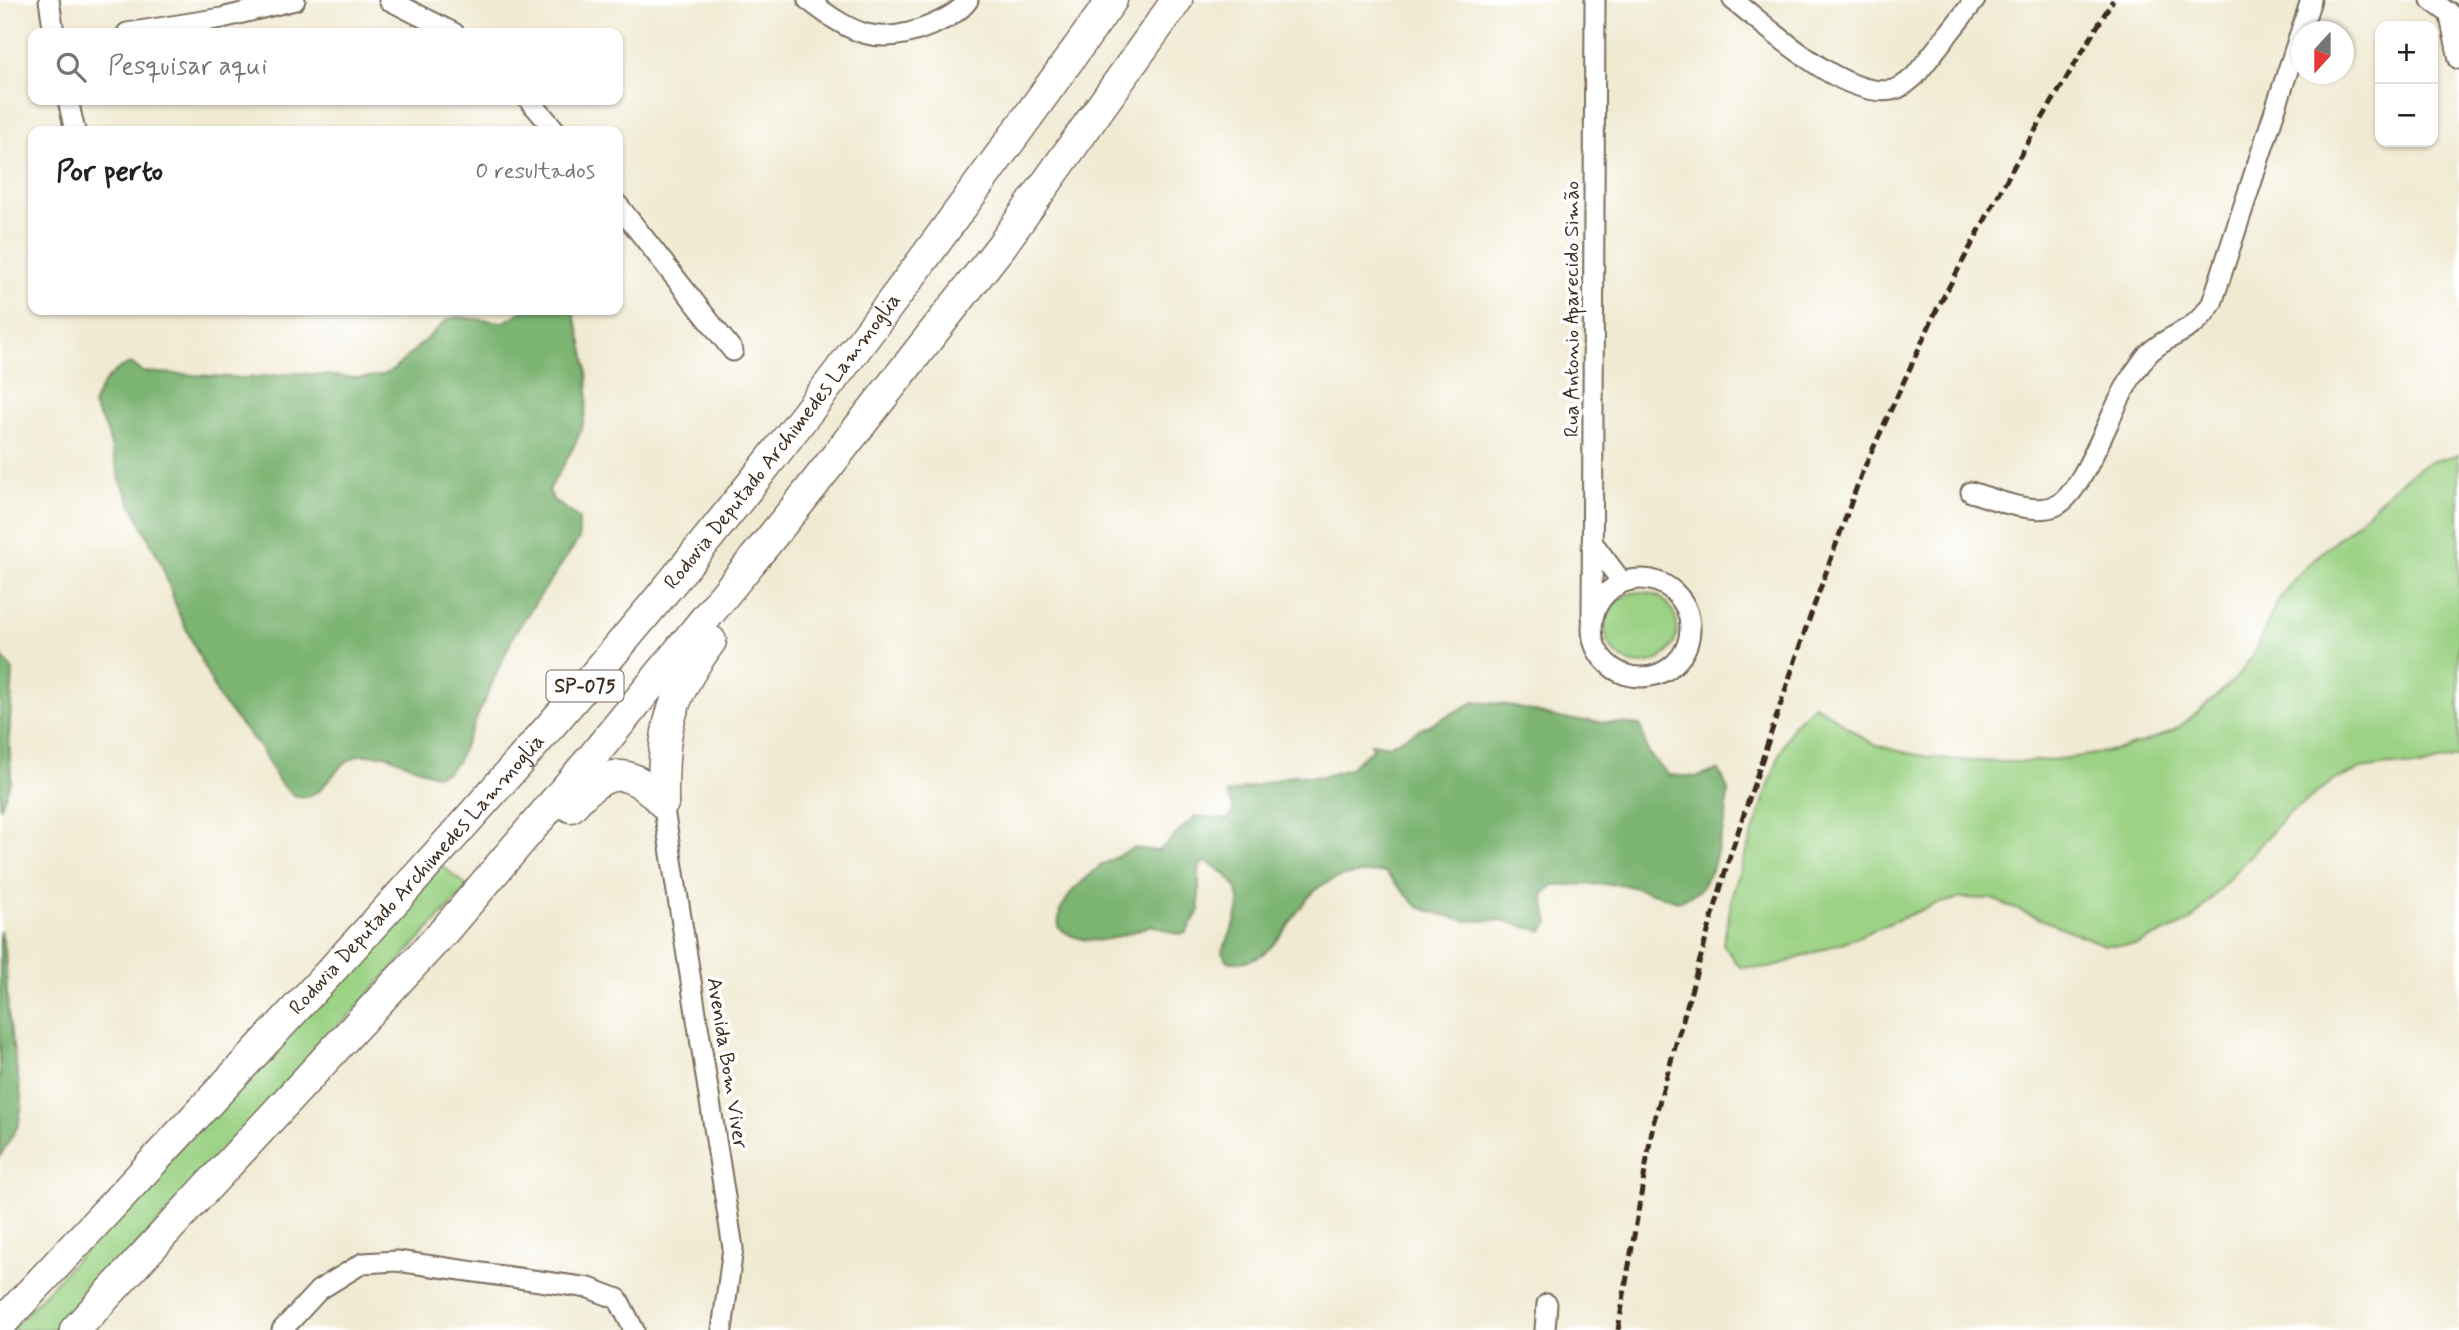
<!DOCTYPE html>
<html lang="pt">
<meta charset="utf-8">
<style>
:root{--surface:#fff;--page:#f6f6f6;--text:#222;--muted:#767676;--line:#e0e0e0}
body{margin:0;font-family:Mynerve,sans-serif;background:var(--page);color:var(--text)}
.controls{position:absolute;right:21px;top:21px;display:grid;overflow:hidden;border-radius:14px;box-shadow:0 2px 5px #0004}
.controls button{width:63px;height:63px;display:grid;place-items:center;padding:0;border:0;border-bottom:2px solid var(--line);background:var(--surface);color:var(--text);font:35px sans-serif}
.compass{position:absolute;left:2291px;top:21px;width:63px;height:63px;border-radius:50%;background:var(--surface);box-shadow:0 2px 5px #0004;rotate:201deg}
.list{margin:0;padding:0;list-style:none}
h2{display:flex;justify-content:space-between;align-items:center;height:91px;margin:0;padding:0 28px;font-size:30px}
h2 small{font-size:23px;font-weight:400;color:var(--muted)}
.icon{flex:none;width:38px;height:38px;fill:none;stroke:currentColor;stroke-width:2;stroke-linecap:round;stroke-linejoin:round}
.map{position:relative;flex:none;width:2459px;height:1330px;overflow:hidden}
.search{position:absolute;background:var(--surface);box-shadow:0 2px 5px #0004;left:28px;top:28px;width:595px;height:77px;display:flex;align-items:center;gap:18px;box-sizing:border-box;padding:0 24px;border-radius:14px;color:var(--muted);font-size:26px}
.panel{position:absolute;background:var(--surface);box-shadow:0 2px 5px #0004;left:28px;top:126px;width:595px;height:189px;border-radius:14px}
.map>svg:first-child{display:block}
</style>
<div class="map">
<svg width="2459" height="1330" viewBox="0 0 2459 1330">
<rect width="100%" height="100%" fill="#fff"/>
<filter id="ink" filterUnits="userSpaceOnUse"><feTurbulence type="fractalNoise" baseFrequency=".0143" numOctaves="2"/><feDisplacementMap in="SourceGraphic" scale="14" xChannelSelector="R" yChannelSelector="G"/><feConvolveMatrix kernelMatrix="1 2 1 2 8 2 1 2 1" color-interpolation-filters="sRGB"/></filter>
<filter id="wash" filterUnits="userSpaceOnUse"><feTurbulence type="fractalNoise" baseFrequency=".00686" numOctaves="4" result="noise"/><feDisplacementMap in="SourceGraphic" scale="28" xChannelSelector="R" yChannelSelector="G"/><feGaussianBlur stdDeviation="1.57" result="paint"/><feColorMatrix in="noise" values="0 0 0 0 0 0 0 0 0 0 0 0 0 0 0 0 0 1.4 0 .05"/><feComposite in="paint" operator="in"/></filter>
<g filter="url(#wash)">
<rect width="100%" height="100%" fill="#f0ead2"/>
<path fill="#9bd284" stroke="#6b7e51" stroke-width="2" d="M2459,455V756L2420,767L2390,765L2361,769L2333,781L2287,815L2191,921L2136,945H2104L1992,899L1961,898L1933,905L1855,938L1770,968L1740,967L1723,944L1734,888L1781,750L1794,724L1814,705C1839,716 1854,737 1880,746C1960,771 2095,767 2172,731C2188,723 2223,690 2237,677C2258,654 2264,624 2280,598C2299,568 2330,547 2355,524C2377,504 2402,476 2428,463C2437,459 2449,457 2459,455Z
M1605 628a36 36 0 1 1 72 0a36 36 0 1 1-72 0Z
M440,864L468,887L59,1330H11Z"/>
<path fill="#7cb472" stroke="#5c6f48" stroke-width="2" d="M525,310H572C586,349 595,391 580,432C573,452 559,471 549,490L553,500L579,518V539L514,634L457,762L447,772L434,775L386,755H359L343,764L319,791L306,797L293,795L280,783L259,746L220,700L179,614L161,563L121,483L107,431L93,406C99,386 112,369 131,363L143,372L246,378L298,373L358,378L380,376L393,370L447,320L457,317L504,322Z
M0,654L13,671L9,738L11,780L0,809Z
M1474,702L1502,704L1564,719L1640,725L1648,753L1668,775L1697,777L1719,770L1728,790L1726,818L1713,867L1699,891L1678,901L1622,884L1553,885L1543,895L1549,923L1542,931L1500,920L1467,921L1426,910L1416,905L1385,872C1362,873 1337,873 1318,888C1287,914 1276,970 1227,961L1222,952C1242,910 1253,886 1205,861L1199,868V911L1186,933L1177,934L1151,925C1119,937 1088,952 1058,927L1060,910L1073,890L1100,866L1133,848L1159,851L1195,816L1228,820L1234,810L1227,794L1293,775L1321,777L1349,769L1372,749L1371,743L1389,746C1415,731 1445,718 1474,702Z
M0,930L5,949L8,1013L22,1104L18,1126L0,1156Z"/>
</g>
<g filter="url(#ink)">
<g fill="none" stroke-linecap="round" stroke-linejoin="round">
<g stroke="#7a6d5d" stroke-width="23">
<path id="minor" d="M49,0L54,33
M389,0L454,33
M808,0C852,34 878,48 932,25C945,19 960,12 968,0
M1733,0C1770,28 1843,99 1892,90C1902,88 1908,82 1915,76L1975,0
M2431,0L2458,20
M2449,12L2459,59
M127,33L222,18L295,0
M68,100L75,131
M529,100L556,131
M618,205L733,351
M1971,492C1994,499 2031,515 2055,506C2084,495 2114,400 2134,373C2139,367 2144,358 2150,352C2173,331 2192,335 2212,303L2311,0
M1595,546L1622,582
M1592 628a49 49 0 1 1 98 0a49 49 0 1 1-98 0Z
M1592,617L1595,0
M663,803L733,1248L722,1330
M282,1330L319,1290L363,1263L397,1261L589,1288L618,1299L634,1330
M1545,1330L1547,1304"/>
</g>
<g stroke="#7a6d5d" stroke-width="33">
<g id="highway">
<path d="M663,803C663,727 667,703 711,641"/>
<path d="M571,807C605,768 627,764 663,803"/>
<path id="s1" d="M0,1325C222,1088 447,853 655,603C816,409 965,205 1112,0"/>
<path d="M75,1330L445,930L594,755L800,502L1002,245L1177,0"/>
</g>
</g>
<use href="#minor" stroke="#fff" stroke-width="19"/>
<use href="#highway" stroke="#fff" stroke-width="30"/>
<path stroke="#3b2a1e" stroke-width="5" stroke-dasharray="10 5" stroke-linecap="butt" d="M1618,1330L1653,1124L1728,862L1805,631L1861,475L1937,309L2014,166L2113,0"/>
</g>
</g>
<g text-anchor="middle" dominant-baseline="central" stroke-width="7" stroke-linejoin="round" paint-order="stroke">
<rect fill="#fff" stroke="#766a62" stroke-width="2" x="546.5" y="670.5" width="77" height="31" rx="5"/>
<g font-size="19" font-weight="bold" fill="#3b2a1e">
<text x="585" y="686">SP-075</text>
</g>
<g font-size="21" fill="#3b2a1e" stroke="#fff">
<text transform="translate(1572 309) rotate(-90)">Rua Antonio Aparecido Simão</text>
<text stroke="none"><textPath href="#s1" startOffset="1181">Rodovia Deputado Archimedes Lammoglia</textPath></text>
<text stroke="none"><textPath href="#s1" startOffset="614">Rodovia Deputado Archimedes Lammoglia</textPath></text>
<text transform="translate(727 1063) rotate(81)">Avenida Bom Viver</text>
</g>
</g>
</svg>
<div class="controls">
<button>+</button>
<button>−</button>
</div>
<svg class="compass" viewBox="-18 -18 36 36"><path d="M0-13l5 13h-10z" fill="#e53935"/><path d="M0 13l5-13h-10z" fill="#767676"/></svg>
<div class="search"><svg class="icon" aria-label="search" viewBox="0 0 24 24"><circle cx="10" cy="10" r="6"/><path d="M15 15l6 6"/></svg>Pesquisar aqui</div>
<section class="panel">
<h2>Por perto<small>0 resultados</small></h2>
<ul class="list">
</ul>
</section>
</div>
